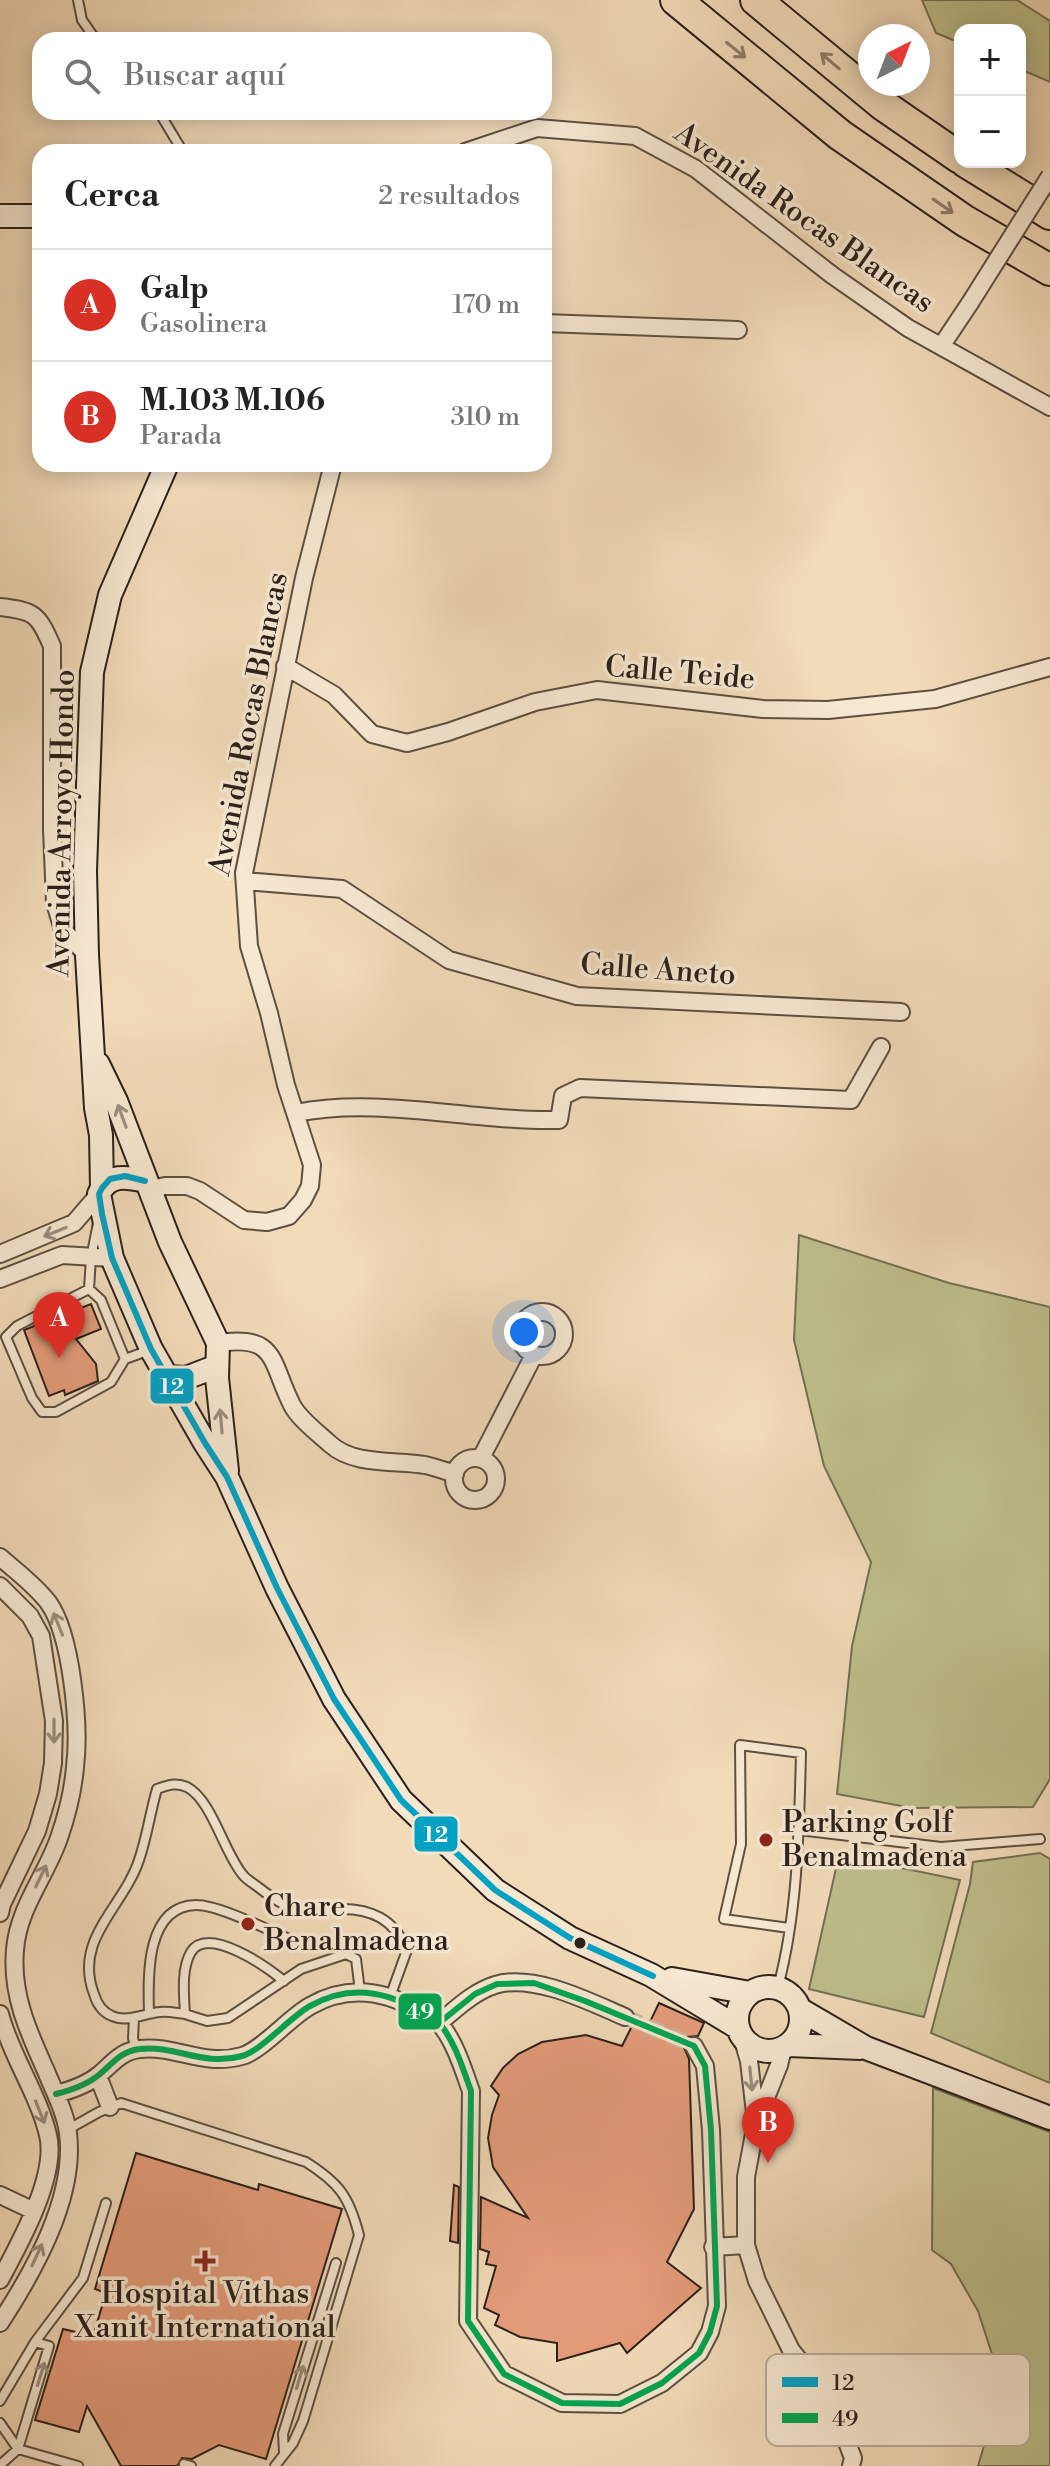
<!DOCTYPE html>
<html lang="es">
<meta charset="utf-8">
<style>
:root{--surface:#fff;--page:#f2f2f2;--text:#222;--muted:#767676;--line:#e0e0e0;--accent:#d93025}
body{margin:0;font-family:"Libre Bodoni",serif;background:var(--page);color:var(--text)}
.controls{position:absolute;right:24px;top:24px;display:grid;overflow:hidden;border-radius:16px;box-shadow:0 4px 20px #0003}
.controls button{width:72px;height:72px;display:grid;place-items:center;padding:0;border:0;border-bottom:2px solid var(--line);background:var(--surface);color:var(--text);font:40px sans-serif}
.compass{position:absolute;left:858px;top:24px;width:72px;height:72px;border-radius:50%;background:var(--surface);box-shadow:0 4px 20px #0003;rotate:42deg}
.you{position:absolute;left:524px;top:1332px;width:28px;height:28px;margin:-20px;border:6px solid #fff;border-radius:50%;background:#1a73e8;box-shadow:0 0 0 12px #1a73e833}
.badge{display:grid;place-items:center;width:52px;height:52px;border-radius:50%;background:var(--accent);color:#fff;font-size:26px;font-weight:700}
.pin{position:absolute;translate:-50% -66px;filter:drop-shadow(0 2px 4px #0008)}
.pin::after{content:'';position:absolute;top:42px;width:28px;height:24px;background:inherit;clip-path:polygon(0 0,100% 0,50% 100%)}
.list{margin:0;padding:0;list-style:none}
h2{display:flex;justify-content:space-between;align-items:center;height:104px;margin:0;padding:0 32px;font-size:34px}
h2 small{font-size:26px;font-weight:400;color:var(--muted)}
.list li{display:grid;grid-template-columns:52px 1fr auto;gap:24px;align-items:center;box-sizing:border-box;height:112px;padding:0 32px;border-top:2px solid var(--line)}
.list b{display:block;font-size:30px;white-space:nowrap}
.list p{margin:0;font-size:26px;white-space:nowrap;color:var(--muted)}
.list em{font-size:26px;font-style:normal;color:var(--muted)}
.icon{flex:none;width:44px;height:44px;fill:none;stroke:currentColor;stroke-width:2;stroke-linecap:round;stroke-linejoin:round}
.map{position:relative;flex:none;width:1050px;height:2466px;overflow:hidden}
.search{position:absolute;background:var(--surface);box-shadow:0 4px 20px #0003;left:32px;top:32px;width:520px;height:88px;display:flex;align-items:center;gap:20px;box-sizing:border-box;padding:0 28px;border-radius:24px;color:var(--muted);font-size:30px}
.panel{position:absolute;background:var(--surface);box-shadow:0 4px 20px #0003;left:32px;top:144px;width:520px;height:328px;border-radius:24px}
.map>svg:first-child{display:block}
</style>
<div class="map">
<svg width="1050" height="2466" viewBox="0 0 1050 2466">
<rect width="100%" height="100%" fill="#f2dbb9"/>
<filter id="stains"><feTurbulence type="fractalNoise" baseFrequency=".0025" numOctaves="4"/><feColorMatrix values="0 0 0 0 .2 0 0 0 0 .09 0 0 0 0 .02 0 0 0 .5 -.17"/></filter>
<radialGradient id="worn" r=".72"><stop offset=".6" stop-color="#630" stop-opacity="0"/><stop offset="1" stop-color="#630" stop-opacity=".3"/></radialGradient>
<path fill="#bebf8c" stroke="#747054" stroke-width="2" d="M922,0H1017L1050,21V82L1020,69V30H960V43L936,33Z
M799,1235L949,1283L1050,1307V1779L1033,1807L912,1808L837,1794L852,1646L871,1562L824,1466L794,1340Z
M1040,1853L1050,1859V2083L931,2033L970,1884L973,1862Z
M839,1855L960,1880L924,2017L809,1989Z
M933,2088L1050,2132V2466H978L1002,2385L978,2311L951,2264L932,2250Z"/>
<path fill="#e59c7a" stroke="#2b201b" stroke-width="2" d="M91,1304L101,1329L76,1339L96,1364L98,1381L65,1395L64,1390L49,1396L24,1330Z
M659,2003L704,2023L698,2036L688,2037L683,2045L689,2059L694,2209L667,2262L701,2288L627,2353L620,2343L557,2361V2343L520,2337L495,2325L499,2315L484,2308L496,2266L486,2264L489,2252L480,2249L481,2197L528,2218L493,2167L488,2138L492,2115L499,2095L491,2086L503,2068L518,2054L542,2042L586,2035L622,2046L636,2018L649,2024Z
M136,2153L258,2190L259,2184L342,2209L266,2459L219,2445L192,2459L182,2458L177,2466H121L87,2406L79,2432L35,2420L63,2329L93,2336L106,2293L95,2289Z
M454,2185L459,2187L458,2243L450,2241Z"/>
<g fill="none" stroke-linecap="round" stroke-linejoin="round">
<path stroke="#cab699" stroke-width="16" stroke-dasharray="16 8" stroke-linecap="butt" d="M625,2017L694,2046"/>
<g stroke="#5d4f42" stroke-width="12">
<path id="lane" d="M78,0L82,20L96,40
M159,112L183,152
M89,1289L91,1258L98,1223
M125,1359L111,1382L56,1412H42L32,1398L6,1337L17,1326L89,1289L101,1300L125,1359L150,1350
M799,1830L941,1847L1040,1839
M284,1981C267,1967 208,1925 191,1952C181,1969 184,1995 185,2014C176,2013 168,2011 160,2012C145,2013 127,2023 112,2016C102,2012 97,2004 94,1994C73,1939 123,1908 139,1860C147,1837 150,1813 157,1789C168,1785 176,1782 187,1787C212,1800 224,1853 243,1875C247,1880 253,1883 258,1887C272,1898 289,1910 307,1912C317,1913 328,1910 338,1909C371,1908 394,1919 407,1950L390,1997
M778,1987C798,1912 799,1830 801,1753L740,1745L741,1844L724,1919L789,1928
M149,2013C148,1978 145,1906 196,1905C220,1905 272,1932 296,1942
M185,2014L207,2021L228,2018L301,1969L346,1954L356,1959L360,1991
M134,2018L133,2038L136,2049
M67,2130L99,2112L121,2103L306,2162C339,2183 349,2196 359,2235L303,2421L293,2443L275,2466
M35,2342L83,2278L106,2203
M0,2401L35,2342L49,2346L18,2449L0,2465
M0,2423L18,2449L78,2466
M284,2452L283,2434L336,2263
M184,2464L191,2466"/>
</g>
<g stroke="#5d4f42" stroke-width="20">
<path id="street" d="M465,152L537,128L635,136L696,169L832,275L908,328L1050,407
M544,323L738,330
M942,345L970,303
M0,607C35,611 38,614 52,646V829L55,903L63,930L87,955
M285,666L334,695L372,734L407,743L448,732L535,702L597,690L763,709L828,710L935,699L1050,667
M245,881L342,889L449,960L577,996L901,1012
M296,1113C379,1096 473,1122 559,1120L563,1096L580,1088L851,1100L881,1047
M150,1189L165,1186H187L200,1191L244,1220L267,1222L289,1216L303,1200L310,1186L312,1165L286,1085L269,1013L249,946L244,873L304,578L333,464
M0,1254L74,1223L99,1194
M0,1279L62,1255L112,1258
M520 1334a22 22 0 1 1 44 0a22 22 0 1 1-44 0Z
M218,1343C278,1334 270,1362 292,1405C299,1419 318,1433 330,1444C354,1466 395,1460 425,1465C435,1467 445,1471 455,1474
M481,1458L534,1355
M454 1479a21 21 0 1 1 42 0a21 21 0 1 1-42 0Z
M0,1557C16,1571 35,1585 48,1602C72,1635 80,1727 75,1767C73,1791 67,1815 59,1838C46,1876 18,1908 15,1950C11,1994 28,2031 46,2071C54,2091 65,2111 68,2133C76,2197 34,2271 0,2323
M0,1586L30,1616L41,1636L54,1721L53,1763L48,1794L37,1831L2,1904L0,1913
M0,2014C11,2056 38,2093 48,2135C58,2175 19,2245 0,2280
M439,2023C456,2009 473,1992 495,1985C534,1973 590,2002 625,2017
M742,2037L749,2061L756,2121
M783,2049L779,2065L756,2123L746,2177V2245L757,2281L791,2350L830,2398L853,2458L851,2466
M98,2076L110,2107
M56,2094C72,2090 87,2085 100,2074C113,2063 121,2051 140,2049C176,2045 203,2067 242,2056C261,2051 290,2017 310,2006C347,1985 384,1990 419,2011C426,2015 435,2019 440,2024C455,2042 463,2069 471,2091L468,2321L504,2374L562,2403L620,2404L662,2383L699,2353L710,2332L717,2306L711,2130L705,2066L694,2046
M0,2195L34,2211
M713,2247L746,2245"/>
</g>
<g stroke="#2b201b" stroke-width="26">
<path id="secondary" d="M0,216H40
M98,1064L116,1101L170,1242L218,1343L217,1378L227,1471
M145,1181C127,1177 108,1173 99,1194L112,1258L151,1349L205,1443L227,1477L277,1588L334,1699L401,1800L495,1890L570,1938L651,1975L737,2027
M102,1188L101,1135L96,1108L87,955L85,871L92,672L110,595L167,464
M168,1377L186,1378L217,1366
M672,1979L750,1993
M737 2019a32 32 0 1 1 64 0a32 32 0 1 1-64 0Z
M801,2010L866,2048L1050,2118
M789,2045L860,2048"/>
</g>
<g stroke="#2b201b" stroke-width="34">
<path id="highway" d="M676,0L840,135L965,221L1050,270
M756,0L883,105L960,158
M966,162L1050,214"/>
</g>
<use href="#lane" stroke="#f7e8d2" stroke-width="8"/>
<use href="#street" stroke="#f7e8d2" stroke-width="16"/>
<use href="#secondary" stroke="#f7e8d2" stroke-width="22"/>
<use href="#highway" stroke="#f2dbb9" stroke-width="30"/>
<g stroke="#5d4f42" stroke-width="20" stroke-linecap="butt">
<path id="street-bridge" d="M970,303L1050,176"/>
</g>
<use href="#street-bridge" stroke="#f7e8d2" stroke-width="16"/>
<g stroke="#f7e8d2" stroke-width="12">
<path id="bus-1" d="M145,1181L125,1176L110,1179L102,1188L99,1194L102,1214L112,1258L151,1349L205,1443L227,1477L277,1588L334,1699L401,1800L495,1890L570,1938L653,1976"/>
</g>
<g stroke="#f7e8d2" stroke-width="12">
<path id="bus-2" d="M56,2094C72,2090 87,2085 100,2074C113,2063 121,2051 140,2049C176,2045 203,2067 242,2056C261,2051 290,2017 310,2006C347,1985 384,1990 419,2011C426,2015 435,2019 440,2024C455,2042 463,2069 471,2091L468,2321L504,2374L562,2403L620,2404L662,2383L699,2353L710,2332L717,2306L711,2130L705,2066L694,2046L585,2001L534,1983L497,1984L475,1994L439,2023"/>
</g>
<use href="#bus-1" stroke="#02a2c5" stroke-width="6"/>
<use href="#bus-2" stroke="#00a651" stroke-width="6"/>
</g>
<defs><path id="oneway-shaft" d="M-6 0H5M1.5-3L5.5 0L1.5 3" fill="none" stroke-width="1.6" stroke-linecap="round" stroke-linejoin="round" transform="scale(2)"/></defs>
<g stroke="#8e7e6a">
<use href="#oneway-shaft" transform="translate(736 50) rotate(39)"/>
<use href="#oneway-shaft" transform="translate(830 61) rotate(-140)"/>
<use href="#oneway-shaft" transform="translate(943 206) rotate(35)"/>
</g>
<g stroke="#9b8e80">
<use href="#oneway-shaft" transform="translate(122 1116) rotate(-110)"/>
<use href="#oneway-shaft" transform="translate(55 1232) rotate(158)"/>
<use href="#oneway-shaft" transform="translate(221 1421) rotate(-95)"/>
<use href="#oneway-shaft" transform="translate(58 1624) rotate(-112)"/>
<use href="#oneway-shaft" transform="translate(54 1731) rotate(90)"/>
<use href="#oneway-shaft" transform="translate(41 1876) rotate(-64)"/>
<use href="#oneway-shaft" transform="translate(751 2079) rotate(84)"/>
<use href="#oneway-shaft" transform="translate(40 2112) rotate(68)"/>
<use href="#oneway-shaft" transform="translate(37 2255) rotate(-65)"/>
<use href="#oneway-shaft" transform="translate(41 2374) rotate(-73)"/>
<use href="#oneway-shaft" transform="translate(300 2377) rotate(-73)"/>
</g>
<g fill="#8f2418" stroke="#f7e8d2" stroke-width="3">
<circle cx="766" cy="1840" r="8"/>
<circle cx="248" cy="1924" r="8"/>
<path d="M201 2249h8v8h8v8h-8v8h-8v-8h-8v-8h8z"/>
</g>
<circle fill="#2b201b" stroke="#f7e8d2" stroke-width="3" cx="580" cy="1943" r="7"/>
<g text-anchor="middle" dominant-baseline="central" stroke-width="7" stroke-linejoin="round" paint-order="stroke">
<g font-size="30" fill="#2b201b" stroke="#f7e8d2">
<text transform="translate(804 218) rotate(35)">Avenida Rocas Blancas</text>
<text transform="translate(680 673) rotate(5)">Calle Teide</text>
<text transform="translate(249 724) rotate(-79)">Avenida Rocas Blancas</text>
<text transform="translate(62 823) rotate(-89)">Avenida Arroyo Hondo</text>
<text transform="translate(658 970) rotate(4)">Calle Aneto</text>
</g>
<g font-size="30" fill="#2b201b" stroke="#f7e8d2" text-anchor="start">
<text x="782" y="1823">Parking Golf<tspan x="782" dy="34">Benalmadena</tspan></text>
<text x="264" y="1907">Chare<tspan x="264" dy="34">Benalmadena</tspan></text>
<text x="205" y="2294" text-anchor="middle">Hospital Vithas<tspan x="205" dy="34">Xanit International</tspan></text>
</g>
</g>
<rect x="766" y="2354" width="264" height="92" rx="12" fill="#f7e8d2" stroke="#baac9b" stroke-width="2"/>
<rect x="782" y="2377" width="36" height="10" fill="#02a2c5"/>
<rect x="782" y="2413" width="36" height="10" fill="#00a651"/>
<g font-size="22" fill="#2b201b">
<text x="832" y="2390">12</text>
<text x="832" y="2426">49</text>
</g>
<g stroke="#f7e8d2" stroke-width="3">
<rect x="149" y="1367" width="46" height="38" rx="8" fill="#02a2c5"/>
<rect x="413" y="1815" width="46" height="38" rx="8" fill="#02a2c5"/>
<rect x="397" y="1992" width="46" height="39" rx="8" fill="#00a651"/>
</g>
<g font-size="22" text-anchor="middle" font-weight="bold" fill="#fff">
<text x="172" y="1394">12</text>
<text x="436" y="1842">12</text>
<text x="420" y="2019">49</text>
</g>
<rect width="100%" height="100%" filter="url(#stains)"/>
<rect width="100%" height="100%" fill="url(#worn)"/>
</svg>
<div class="controls">
<button>+</button>
<button>−</button>
</div>
<svg class="compass" viewBox="-18 -18 36 36"><path d="M0-13l5 13h-10z" fill="#e53935"/><path d="M0 13l5-13h-10z" fill="#767676"/></svg>
<div class="you"></div>
<div class="pin badge" style="left:59px;top:1358px">A</div>
<div class="pin badge" style="left:768px;top:2163px">B</div>
<div class="search"><svg class="icon" aria-label="search" viewBox="0 0 24 24"><circle cx="10" cy="10" r="6"/><path d="M15 15l6 6"/></svg>Buscar aquí</div>
<section class="panel">
<h2>Cerca<small>2 resultados</small></h2>
<ul class="list">
<li><span class="badge">A</span><div><b>Galp</b><p>Gasolinera</p></div><em>170 m</em></li>
<li><span class="badge">B</span><div><b>M.103 M.106</b><p>Parada</p></div><em>310 m</em></li>
</ul>
</section>
</div>
